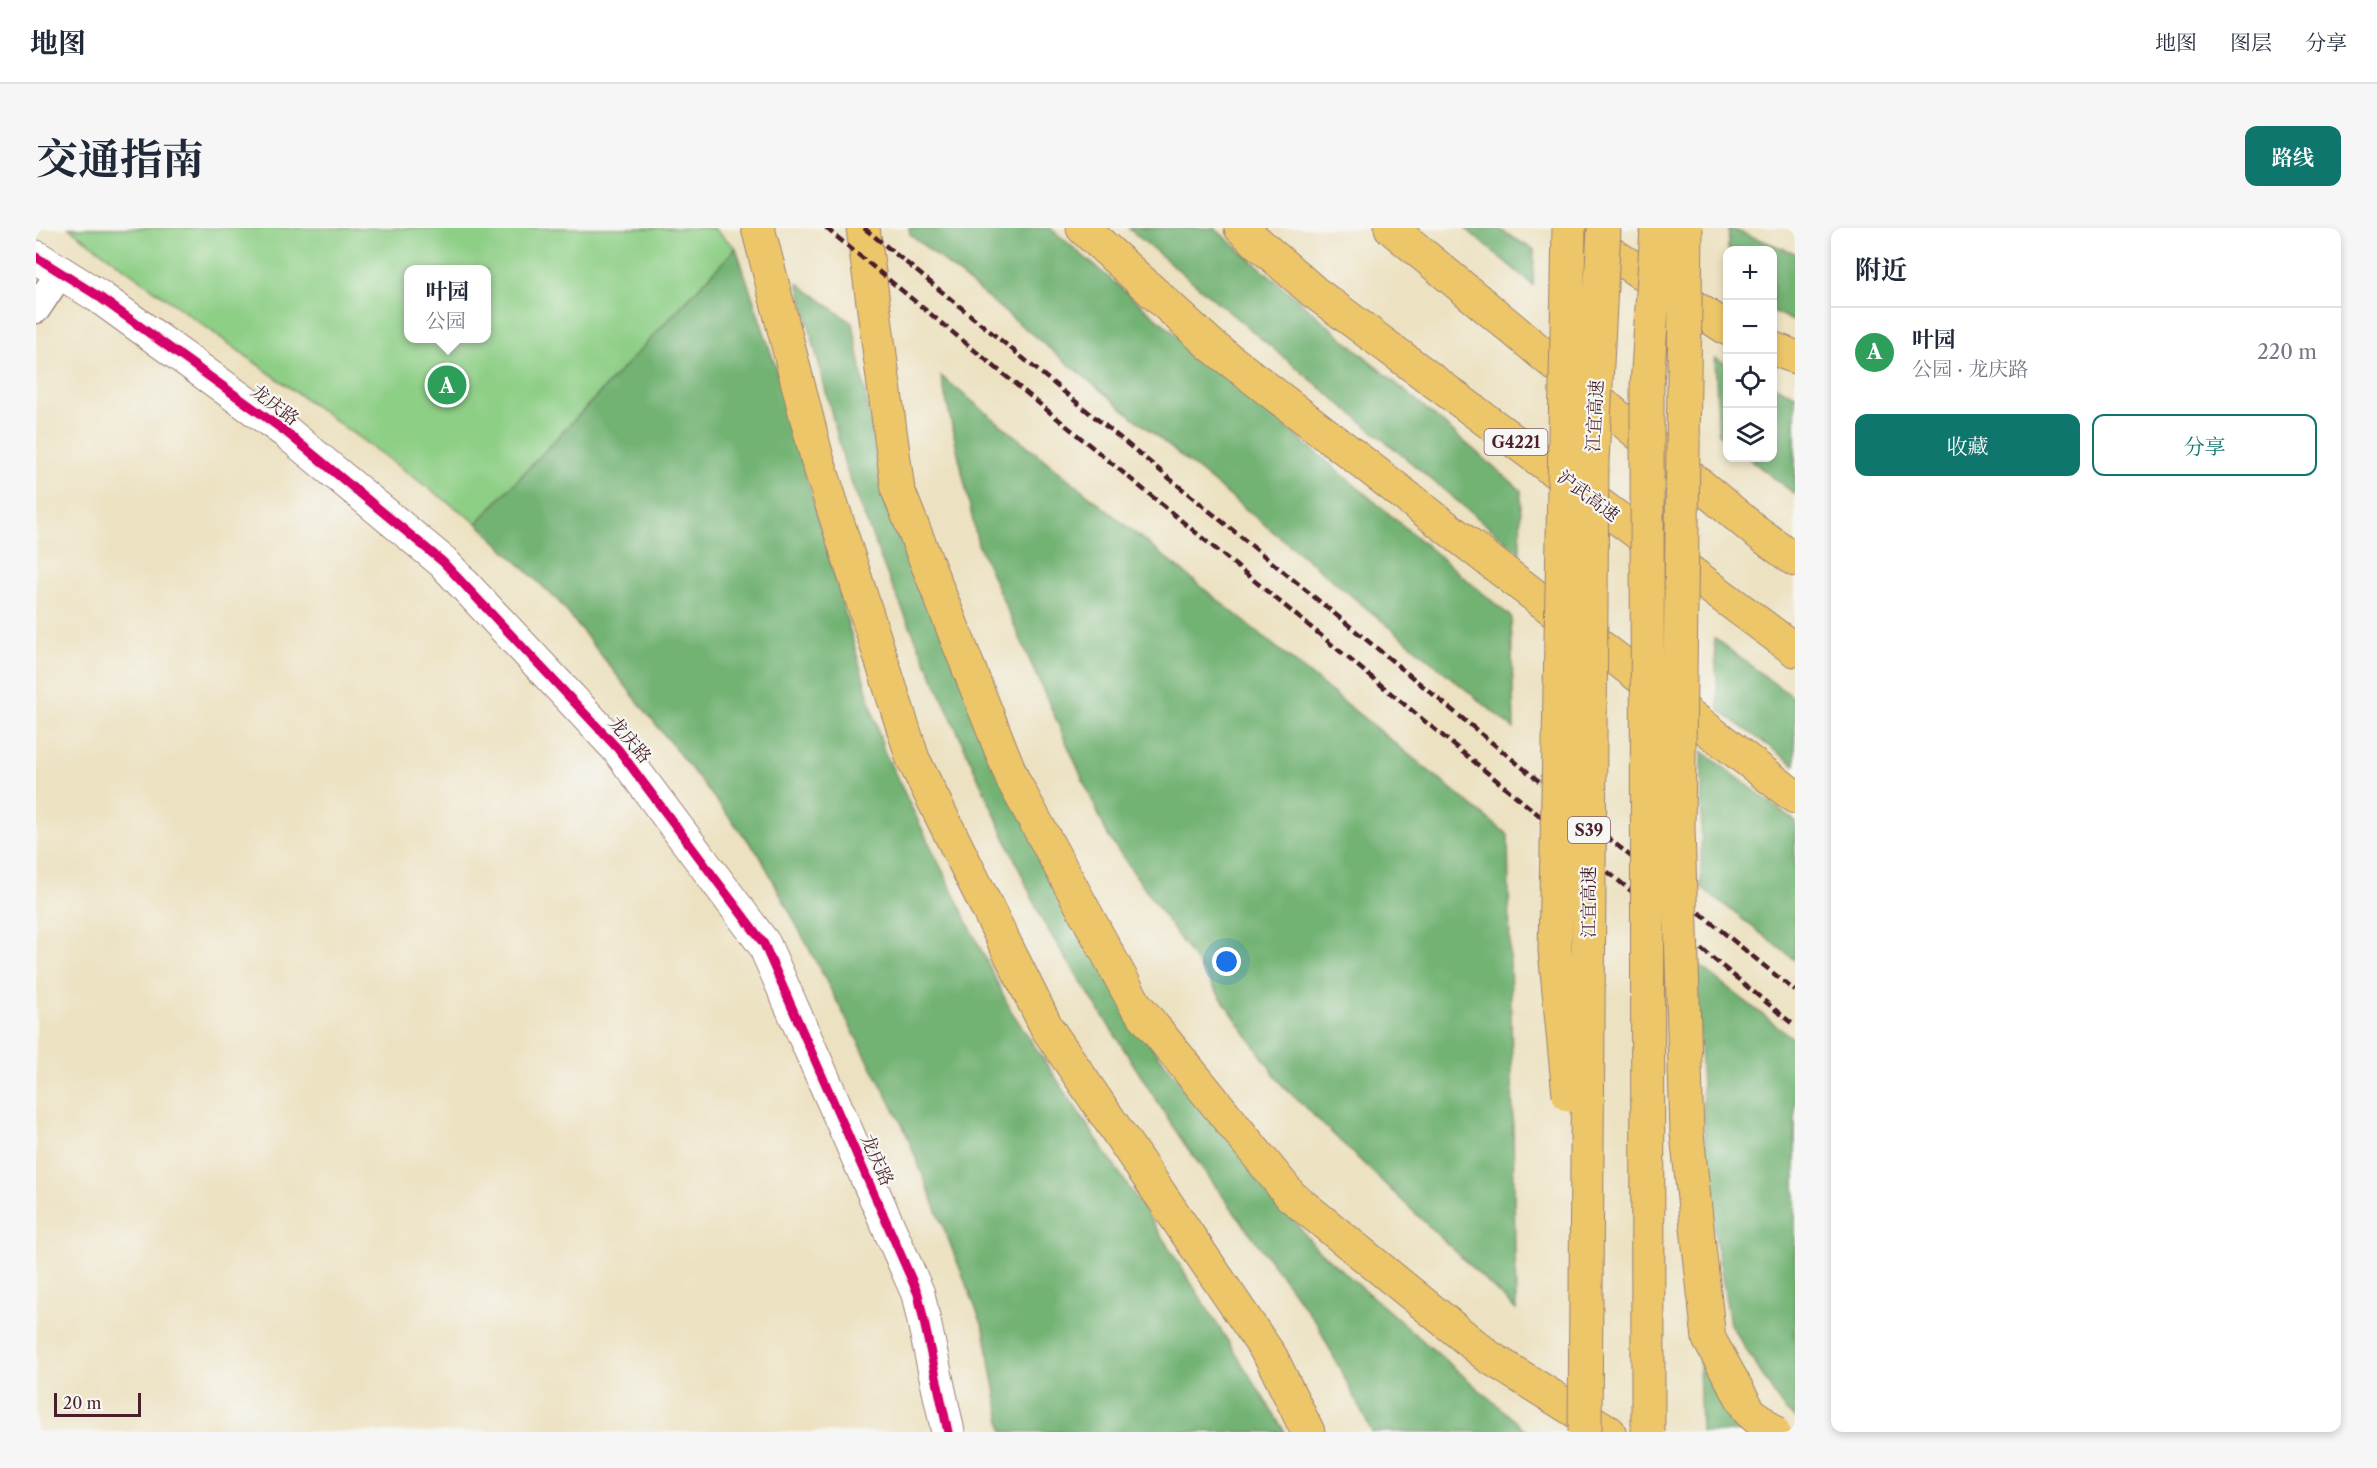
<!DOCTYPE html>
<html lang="zh">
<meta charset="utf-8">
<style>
:root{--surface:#fff;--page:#f6f6f7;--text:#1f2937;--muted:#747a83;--line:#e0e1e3;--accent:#0f766e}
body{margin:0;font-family:"Libre Caslon Text","Noto Serif SC",serif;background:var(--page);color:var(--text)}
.controls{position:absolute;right:18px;top:18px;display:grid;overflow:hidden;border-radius:12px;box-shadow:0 3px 9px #0003}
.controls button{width:54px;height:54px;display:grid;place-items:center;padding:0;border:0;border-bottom:2px solid var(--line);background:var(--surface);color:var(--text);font:30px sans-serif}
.scale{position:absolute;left:18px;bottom:15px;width:87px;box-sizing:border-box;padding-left:6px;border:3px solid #4a1f2b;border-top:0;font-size:16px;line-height:21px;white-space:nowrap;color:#4a1f2b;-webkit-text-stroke:4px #f6f6f2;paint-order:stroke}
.you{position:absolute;left:1191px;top:734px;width:21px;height:21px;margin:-15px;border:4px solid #fff;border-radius:50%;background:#1a73e8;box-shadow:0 0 0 9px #1a73e833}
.badge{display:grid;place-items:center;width:39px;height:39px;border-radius:50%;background:var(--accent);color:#fff;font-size:20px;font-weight:700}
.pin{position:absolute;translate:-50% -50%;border:3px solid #fff;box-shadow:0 2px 6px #0006}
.popup{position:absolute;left:368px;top:37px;width:87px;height:78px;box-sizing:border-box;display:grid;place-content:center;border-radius:12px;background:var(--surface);filter:drop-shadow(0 2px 4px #0005);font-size:20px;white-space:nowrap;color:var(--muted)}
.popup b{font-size:22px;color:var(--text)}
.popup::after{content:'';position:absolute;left:50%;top:100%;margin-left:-12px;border:12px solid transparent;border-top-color:var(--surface)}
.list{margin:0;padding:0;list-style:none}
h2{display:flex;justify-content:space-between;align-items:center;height:78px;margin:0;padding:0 24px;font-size:26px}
h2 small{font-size:20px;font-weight:400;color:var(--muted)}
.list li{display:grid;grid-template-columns:39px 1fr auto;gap:18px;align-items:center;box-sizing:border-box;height:90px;padding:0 24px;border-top:2px solid var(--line)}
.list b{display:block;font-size:22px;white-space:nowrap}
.list p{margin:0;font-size:20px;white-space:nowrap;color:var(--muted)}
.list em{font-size:20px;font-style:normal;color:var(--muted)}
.actions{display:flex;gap:12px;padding:18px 24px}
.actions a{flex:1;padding:14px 0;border:2px solid var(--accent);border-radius:12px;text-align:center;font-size:21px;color:var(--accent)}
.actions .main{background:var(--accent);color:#fff}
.icon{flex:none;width:33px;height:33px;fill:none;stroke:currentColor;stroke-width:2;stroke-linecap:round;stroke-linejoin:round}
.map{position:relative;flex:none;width:1759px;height:1204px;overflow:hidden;border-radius:12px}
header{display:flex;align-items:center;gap:36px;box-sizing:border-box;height:84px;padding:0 30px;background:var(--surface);border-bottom:2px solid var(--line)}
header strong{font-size:28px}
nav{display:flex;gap:33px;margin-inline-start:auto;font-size:21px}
.intro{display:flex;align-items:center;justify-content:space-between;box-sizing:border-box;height:144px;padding:0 36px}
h1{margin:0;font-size:42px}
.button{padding:15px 27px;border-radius:12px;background:var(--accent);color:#fff;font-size:21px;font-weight:700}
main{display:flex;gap:36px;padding:0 36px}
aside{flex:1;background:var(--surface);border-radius:12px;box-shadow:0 3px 9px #0003}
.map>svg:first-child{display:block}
</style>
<header>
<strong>地图</strong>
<nav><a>地图</a><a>图层</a><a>分享</a></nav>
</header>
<div class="intro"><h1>交通指南</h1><a class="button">路线</a></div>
<main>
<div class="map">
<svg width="1759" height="1204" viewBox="0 0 1759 1204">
<rect width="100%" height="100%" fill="#f6f6f2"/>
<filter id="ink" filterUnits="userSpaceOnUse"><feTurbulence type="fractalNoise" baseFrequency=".0167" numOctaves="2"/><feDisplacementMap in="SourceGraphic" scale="12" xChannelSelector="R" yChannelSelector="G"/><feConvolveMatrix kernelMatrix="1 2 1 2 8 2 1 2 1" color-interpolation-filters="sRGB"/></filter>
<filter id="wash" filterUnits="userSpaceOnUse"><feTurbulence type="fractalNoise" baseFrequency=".008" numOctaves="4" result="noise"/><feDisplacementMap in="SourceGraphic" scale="24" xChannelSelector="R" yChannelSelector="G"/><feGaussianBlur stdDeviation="1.35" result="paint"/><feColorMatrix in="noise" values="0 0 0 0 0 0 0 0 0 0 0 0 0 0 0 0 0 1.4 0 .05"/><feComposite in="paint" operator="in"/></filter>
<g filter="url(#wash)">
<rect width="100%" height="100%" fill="#ece1c0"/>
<path fill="#8ecf86" stroke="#6c7758" stroke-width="1.5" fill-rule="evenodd" d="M33,0H677L700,20L441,295ZM372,42H450V110H372Z"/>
<path fill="#72b273" stroke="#5e684f" stroke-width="1.5" d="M873,0H1014L1475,389L1478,501L874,6Z
M1092,0H1178L1485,262L1484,325Z
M1429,0H1461L1498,22L1497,57Z
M1693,0L1759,25V94L1737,83L1736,22H1692Z
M700,20L739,137L848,523L975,783L1130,1015L1249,1204H967L948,1101L868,900L724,628L524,375L441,295Z
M762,55L817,96L846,259L1115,818L1280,1020L1492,1204H1336L1281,1096L1147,914L1007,694L852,349L810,241Z
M1679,130L1691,136V213L1683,206Z
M905,148L1472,607L1480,1082L1246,857L1072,608L942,316Z
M1737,157L1759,167V266L1712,230H1736Z
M1678,410L1759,471V537L1683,482Z
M1666,523L1759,593V732L1665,659Z
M1660,735L1759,812V1191L1747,1180L1694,1096L1671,961Z
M1663,1132L1715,1204H1665Z"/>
</g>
<g filter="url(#ink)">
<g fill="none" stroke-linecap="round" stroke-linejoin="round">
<g stroke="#9b8076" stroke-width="31">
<path id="minor" d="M0,81L24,45"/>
</g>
<g stroke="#9b8076" stroke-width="35">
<path id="tertiary" d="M0,29L62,68L250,204L407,334L582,521L728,716L882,1066L912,1204"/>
</g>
<g stroke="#9b8076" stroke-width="35">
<path id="motorway" d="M722,0L781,230L877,531L1011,800L1235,1129L1272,1204
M827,0L862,262L977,552L1099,776L1255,968L1453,1129L1573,1204
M1047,0L1176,118L1759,569
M1205,0L1278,64L1759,422
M1355,0L1717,301L1759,332
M1536,0L1692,101
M1736,120L1759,129"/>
</g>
<use href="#minor" stroke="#fff" stroke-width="28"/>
<use href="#tertiary" stroke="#fff" stroke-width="33"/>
<use href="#motorway" stroke="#ecc669" stroke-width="33"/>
<path stroke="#4a1f2b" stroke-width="4.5" stroke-dasharray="9 4.5" stroke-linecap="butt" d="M790,0L1759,798
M828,0L1759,763"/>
<g stroke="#9b8076" stroke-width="35" stroke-linecap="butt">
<path id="motorway-bridge" d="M1650,0L1642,599L1651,906L1673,1111L1713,1183L1737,1204
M1533,867L1519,722L1533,0
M1549,1204L1556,233L1568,0
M1612,1204L1611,158L1621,0"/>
</g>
<use href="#motorway-bridge" stroke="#ecc669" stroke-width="33"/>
<g stroke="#f6f6f2" stroke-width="13">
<path id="cycleway" d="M0,29L62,68L250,204L407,334L582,521L728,716L882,1066L912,1204"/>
</g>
<use href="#cycleway" stroke="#d6006c" stroke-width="9"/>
</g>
</g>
<g text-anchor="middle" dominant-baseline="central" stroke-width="4.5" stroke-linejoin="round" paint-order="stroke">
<g fill="#f6f6f2" stroke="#7e6067" stroke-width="1.5">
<rect x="1448.5" y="201" width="63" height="26" rx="4.5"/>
<rect x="1532" y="589" width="42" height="26" rx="4.5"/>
</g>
<g font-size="16" font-weight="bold" fill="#4a1f2b">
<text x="1480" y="214">G4221</text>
<text x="1553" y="602">S39</text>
</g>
<g font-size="18" fill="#4a1f2b" stroke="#f6f6f2">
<text transform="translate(239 177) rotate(37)">龙庆路</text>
<text transform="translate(1559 188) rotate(-87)">江宜高速</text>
<text transform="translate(1552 268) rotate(37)">沪武高速</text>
<text transform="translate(594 512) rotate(50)">龙庆路</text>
<text transform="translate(1553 674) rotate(-90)">江宜高速</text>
<text transform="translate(841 932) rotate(66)">龙庆路</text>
</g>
</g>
</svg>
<div class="controls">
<button>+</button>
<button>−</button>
<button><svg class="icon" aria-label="locate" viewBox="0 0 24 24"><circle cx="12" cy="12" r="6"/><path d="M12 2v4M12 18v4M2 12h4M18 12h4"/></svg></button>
<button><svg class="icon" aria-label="layers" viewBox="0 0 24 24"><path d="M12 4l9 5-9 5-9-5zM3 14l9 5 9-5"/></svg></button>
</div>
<div class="scale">20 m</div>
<div class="you"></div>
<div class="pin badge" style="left:411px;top:157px;background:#2e9e5b">A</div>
<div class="popup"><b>叶园</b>公园</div>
</div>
<aside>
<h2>附近<small></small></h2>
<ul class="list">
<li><span class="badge" style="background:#2e9e5b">A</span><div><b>叶园</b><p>公园 · 龙庆路</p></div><em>220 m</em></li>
</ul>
<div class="actions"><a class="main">收藏</a><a>分享</a></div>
</aside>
</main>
